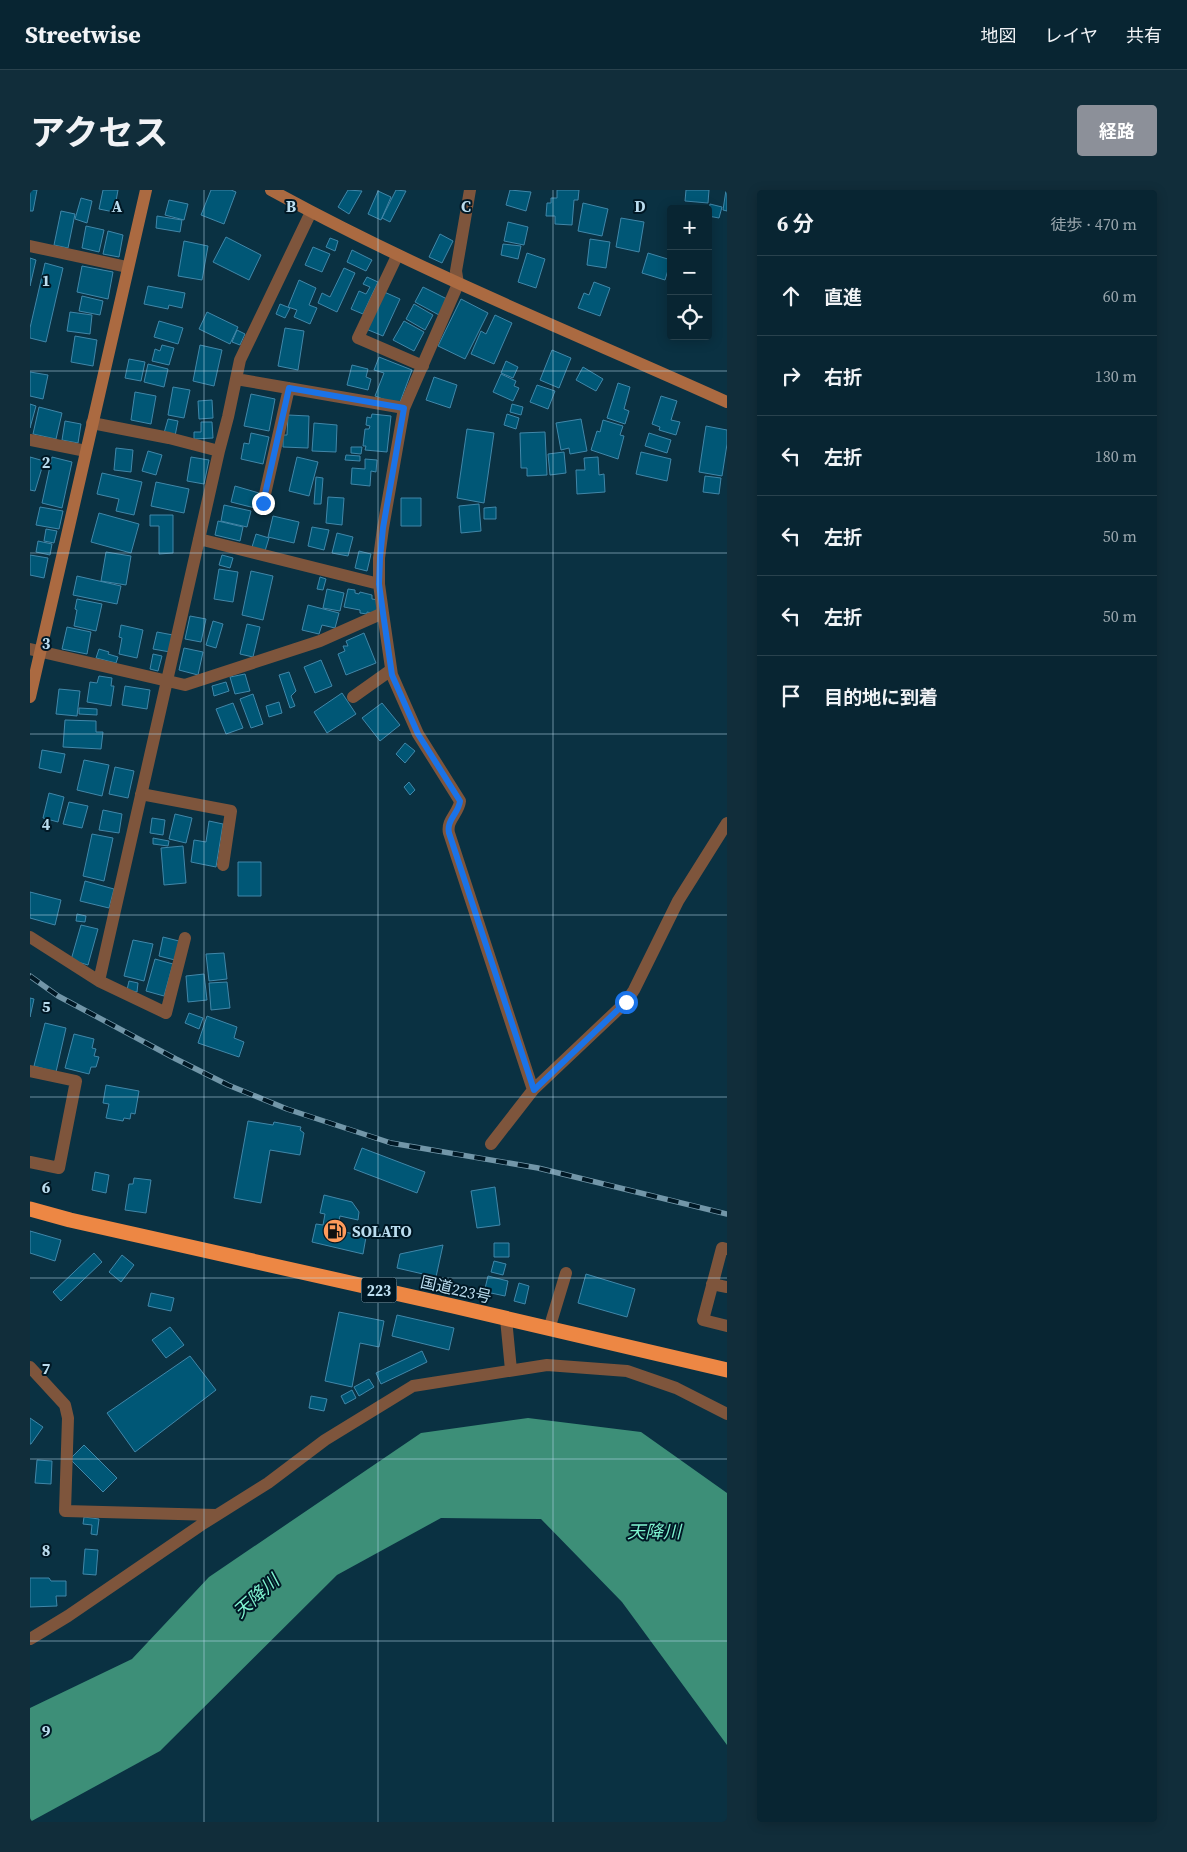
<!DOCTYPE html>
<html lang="ja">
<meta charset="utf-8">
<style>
:root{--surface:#082532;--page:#112d3a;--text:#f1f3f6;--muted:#98a5ac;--line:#29424d;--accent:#8c9099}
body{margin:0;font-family:"Source Serif 4","Noto Sans JP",serif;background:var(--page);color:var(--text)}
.controls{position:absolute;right:15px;top:15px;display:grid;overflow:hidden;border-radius:5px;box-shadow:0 2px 12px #0003}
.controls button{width:45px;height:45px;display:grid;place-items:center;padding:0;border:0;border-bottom:1px solid var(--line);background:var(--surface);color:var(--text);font:25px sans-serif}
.stop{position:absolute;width:15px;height:15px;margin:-11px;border:4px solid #1a73e8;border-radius:50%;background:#fff}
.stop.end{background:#1a73e8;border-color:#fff;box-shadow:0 1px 5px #0008}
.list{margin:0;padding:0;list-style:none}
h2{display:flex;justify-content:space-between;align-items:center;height:65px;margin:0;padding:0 20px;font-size:21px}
h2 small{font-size:16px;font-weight:400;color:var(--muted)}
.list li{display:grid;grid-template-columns:32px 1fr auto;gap:15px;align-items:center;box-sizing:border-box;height:80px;padding:0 20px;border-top:1px solid var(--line)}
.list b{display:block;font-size:19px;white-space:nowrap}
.list em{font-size:16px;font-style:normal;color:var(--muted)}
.icon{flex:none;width:28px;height:28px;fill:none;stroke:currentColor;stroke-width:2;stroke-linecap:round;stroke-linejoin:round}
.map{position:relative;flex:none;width:697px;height:1632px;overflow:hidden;border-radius:5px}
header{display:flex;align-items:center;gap:30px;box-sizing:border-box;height:70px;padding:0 25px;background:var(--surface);border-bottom:1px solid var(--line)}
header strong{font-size:24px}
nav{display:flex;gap:28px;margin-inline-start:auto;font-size:18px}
.intro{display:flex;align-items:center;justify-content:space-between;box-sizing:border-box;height:120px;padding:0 30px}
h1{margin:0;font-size:35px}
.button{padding:12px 22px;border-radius:5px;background:var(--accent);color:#fff;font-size:18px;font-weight:700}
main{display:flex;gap:30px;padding:0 30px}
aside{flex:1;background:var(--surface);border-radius:5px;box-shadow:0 2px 12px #0003}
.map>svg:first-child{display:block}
</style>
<header>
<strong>Streetwise</strong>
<nav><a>地図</a><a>レイヤ</a><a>共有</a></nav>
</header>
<div class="intro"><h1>アクセス</h1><a class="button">経路</a></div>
<main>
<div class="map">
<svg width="697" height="1632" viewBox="0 0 697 1632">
<rect width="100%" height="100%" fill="#0a3142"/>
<path fill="#3d8f78" d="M498,1228L611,1242L697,1303V1555L592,1412L511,1329L411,1328L307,1385L130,1561L0,1632V1518L102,1469L179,1387L391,1243Z"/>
<path fill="#005776" stroke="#4187a9" d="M0,0H7L3,21H0Z
M73,0H88L84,22L69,19Z
M181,0H201L206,2L194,34L171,25Z
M318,0L332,1L319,24L308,17Z
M366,0L376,1L360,32L352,28Z
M480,0L501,2L496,21L476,15Z
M527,0H549L548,10H544L542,35L525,34V26H516L517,13H521V8H527Z
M656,0H679L678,13L655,11Z
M696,0H697V21L693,20Z
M348,1L361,7L351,30L338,24Z
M51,8L62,11L57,33L45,29Z
M139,10L158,14L154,30L135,25Z
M553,13L578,19L572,46L548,41Z
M680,14L692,17L689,28L678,26Z
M31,21L45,24L38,58L24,55Z
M127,26L152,30L150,42L126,38Z
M591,28L614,32L609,62L586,57Z
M478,32L498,37L494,55L474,51Z
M56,36L74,40L69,62L52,58Z
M78,41L93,45L89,67L73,64Z
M410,44L423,51L412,73L399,67Z
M196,47L231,65L219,90L183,72Z
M300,48L308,51L305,61L296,57Z
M560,49L580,52L576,78L557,75Z
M154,51L178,56L172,90L148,86Z
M473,54L491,56L488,69L471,65Z
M283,57L300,64L292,82L275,75Z
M322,60L342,70L336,81L317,72Z
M497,63L515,69L506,98L488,92Z
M618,63L641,70L635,90L612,83Z
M0,68L6,70L0,96Z
M15,73L33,78L16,152L0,148V138Z
M52,76L83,82L78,109L47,102Z
M314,78L325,83L307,122L288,113L292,103L300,107Z
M337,87L348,92L333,124L321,119L329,101L336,104L340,97L333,94Z
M269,90L286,98L279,115L287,118L280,134L264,127L267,120L258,117Z
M564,92L580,98L570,126L548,118L554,103L559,105Z
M118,96L155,103L152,118L139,115L138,119L114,114Z
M393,97L417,109L409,125L385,112Z
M352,101L370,109L353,146L336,139Z
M52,106L73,111L70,125L49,121Z
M431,109L458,123L435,169L408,156Z
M250,114L260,118L255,128L246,124Z
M384,114L403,125L395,140L376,129Z
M40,122L62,125L60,144L37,141Z
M177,122L208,137L200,154L169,139Z
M465,125L482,133L464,174L441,164L451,141L456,144Z
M129,131L153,138L148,154L124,147Z
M374,131L394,142L384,161L363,150Z
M255,138L274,141L268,180L248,176Z
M207,140L215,144L210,155L202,152Z
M45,146L67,150L63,176L41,172Z
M132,155L144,158L139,175L122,171L125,159L130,161Z
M170,155L192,160L184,196L163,191Z
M522,160L541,168L529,198L510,190Z
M349,167L382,180L369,215L345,206L354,183L344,180Z
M99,169L115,172L111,191L95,188Z
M476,171L488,177L483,188L471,183Z
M118,174L138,179L134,197L114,192Z
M322,175L338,179L336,187L341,189L338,200L317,195Z
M553,177L573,189L566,201L546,190Z
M0,182L18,185L13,209L0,206Z
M471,184L486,191L484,196L489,198L483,211L463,202Z
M404,187L427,195L420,218L396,210Z
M588,193L600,197L594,219L599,221L595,234L577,228Z
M507,195L525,201L518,219L500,212Z
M143,197L160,200L154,228L138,225Z
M105,202L126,206L121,234L101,230Z
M221,204L245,209L239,241L214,236Z
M631,206L647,211L641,230L650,232L646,245L629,240L630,237L622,234Z
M182,210L183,228L169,229L168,211Z
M0,214L6,216L0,238Z
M482,214L493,217L491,225L480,222Z
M9,217L32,223L26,249L3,244Z
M342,224L361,226L357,262L335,260L336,256H333L335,239H339L340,236L336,235L337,227L341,228Z
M477,224L489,228L486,239L474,235Z
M258,225L279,226L278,258L253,257V245H257Z
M138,229L148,231L145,246L134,243Z
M551,229L557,261L540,264L539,258L531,260L526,233Z
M573,230L593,236L590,245L594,246L588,269L561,260L567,241L570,242Z
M35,231L51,234L48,253L32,250Z
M171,232H182L183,248L164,249V242H171Z
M284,233L307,235L306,262L282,261Z
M676,236L697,240V254L692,286L669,282Z
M437,239L464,243L454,313L427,308Z
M515,242L517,285L497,286V278H491L490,243Z
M221,243L239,247L233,274L211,269L214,253L219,254Z
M619,243L641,250L637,263L615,256Z
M321,257H332L331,264L321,263Z
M86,258L103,260L101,282L84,280Z
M118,261L132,265L126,285L112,281Z
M534,262L536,283L520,285L518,264Z
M611,262L641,269L637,291L606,284Z
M316,265L330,266V271L315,270Z
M0,267L14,271L5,301L0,300Z
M22,267L42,272L32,318L12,313Z
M161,267L179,270L174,294L157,291Z
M267,267L288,272L279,306L259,301Z
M568,267L569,285L574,284L575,302L547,304L546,280H555L554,268Z
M335,269L347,270L346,282L341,281L340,296L321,294L322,278L335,279Z
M72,283L112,292L104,325L86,321L89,309L67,304Z
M675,286L691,288L689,304L673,302Z
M286,287L293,288L291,314H284Z
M126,292L159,299L154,323L121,316Z
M205,296L229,303L225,318L201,312Z
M298,307L314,308L312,335L296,333Z
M371,308H391V336H371Z
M449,314L451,341L431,343L429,316Z
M194,315L221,321L217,337L191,331Z
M10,317L33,321L29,339L6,335Z
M466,317V329H454V318Z
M69,323L109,334L101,363L61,352Z
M120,325H143V363L129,364V336H120Z
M243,326L269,332L264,353L238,347Z
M188,331L213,337L210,351L185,345Z
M282,337L299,340L294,360L278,356Z
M16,339L27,341L24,353L14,351Z
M307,343L323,347L318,366L302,363Z
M226,344L239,348L235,361L222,357Z
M8,351L22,354L20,365L6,362Z
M329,361L341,364L337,381L325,378Z
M76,362L101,366L96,395L71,391Z
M0,365L18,368L14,388L0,385Z
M192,365L203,368L200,378L189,375Z
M189,379L208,382L203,412L184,409Z
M221,381L243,386L233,430L212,425Z
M47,386L91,396L87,414L43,405Z
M290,387L296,389L293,400L287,399Z
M297,399L314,403L310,421L293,418Z
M318,399L325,400V403L329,404L330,402L342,405V409L349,410L346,424L337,422V424L330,423V420L314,417Z
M47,409L72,414L66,441L44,436L47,420L45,419Z
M278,415L309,423L305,438L292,435L289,444L272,440Z
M160,426L176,429L171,452L155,449Z
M183,431L193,434L186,458L176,455Z
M217,434L230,437L223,467L210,464Z
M91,435L113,440L107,468L89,464L92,448L89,447Z
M37,437L61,442L57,464L32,459Z
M127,442L143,445L140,462L123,459Z
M334,443L346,473L316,485L308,464L315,461L313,456H318L316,451Z
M154,458L173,462L168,485L149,480Z
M69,459L79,462L78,464L88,467L86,473L66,468Z
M123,464L132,466L128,481L120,479Z
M291,470L302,496L285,503L274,477Z
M259,482L266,501L261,506L265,516L260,518L249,485Z
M215,484L220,501L205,504L200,487Z
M69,486L82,488L81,496H84L81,516L57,512L60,492L67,493Z
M196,492L199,501L184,506L182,496Z
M95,496L120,500L117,519L92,515Z
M29,499L50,501L47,526L26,524Z
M312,503L326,524L297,543L284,522Z
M223,504L233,534L221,538L210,509Z
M249,512L252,523L239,527L236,516Z
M203,513L213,538L196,544L186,519Z
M352,513L370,535L350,551L332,528Z
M49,518L67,519V525L49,524Z
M35,530L66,531V542H73L71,559L33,557Z
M375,553L385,561L375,573L366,564Z
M12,560L35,564L31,583L9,578Z
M54,570L79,575L72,606L47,600Z
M85,577L104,581L98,608L79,604Z
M379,592L385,600L380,605L374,597Z
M19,603L34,607L28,632L13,628Z
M39,612L58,616L52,638L33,634Z
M73,620L92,624L89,643L69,640Z
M145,624L162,628L156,653L139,649Z
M122,628L135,630L133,645L120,643Z
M179,631L193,634L186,677L161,672L164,650L176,652Z
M62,644L83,648L74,691L53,686Z
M123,648L139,651L138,656L123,654Z
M153,656L156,693L134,695L131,658Z
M208,672H231V706H208Z
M55,691L84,699L79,718L50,711Z
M0,702L31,710L25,735L0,728Z
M47,724L56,726L55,732L46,731Z
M51,735L68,739L58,775L41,770Z
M133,747L149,751L145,770L129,766Z
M103,750L123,754L114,791L94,786Z
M194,763L197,789L179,791L176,764Z
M125,769L143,774L134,806L116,801Z
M174,784L177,810L158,812L156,786Z
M99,791L108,793L107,802L97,800Z
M197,792L200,818L181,820L179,793Z
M0,808L4,809L0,827Z
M159,823L173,828L169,839L155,833Z
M177,826L207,837L204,848L214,852L209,867L168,853Z
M15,833L36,838L26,882L4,876Z
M44,844L64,849L62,858L66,859L64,866L69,867L66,877H61L59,884L35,878Z
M76,895L109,901L105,924L101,923L100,929L94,928L93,931L76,928L79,914L73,913Z
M218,931L243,935L244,932L271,937L270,940L274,943L270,965L240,960L231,1013L204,1008Z
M332,958L395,982L387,1003L324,979Z
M65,982L79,985L76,1003L62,1000Z
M104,988L121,990L116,1023L95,1020L99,994H103Z
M465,997L470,1035L447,1038L441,1001Z
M294,1005L322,1012L329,1022L328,1030L310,1026L307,1040L336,1047L333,1064L282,1052L286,1034L293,1035L295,1024L290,1023Z
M0,1041L31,1050L25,1071L0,1063Z
M464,1053H479V1067H464Z
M413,1055L406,1087L367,1078L370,1064Z
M64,1063L72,1072L31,1111L23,1102Z
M92,1065L104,1075L91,1092L79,1082Z
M464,1071L476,1074L473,1085L461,1082Z
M556,1084L605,1099L597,1127L548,1113Z
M458,1086L478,1091L475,1106L461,1103L459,1108L453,1107Z
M489,1093L499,1096L495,1114L484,1111Z
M121,1103L144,1108L141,1121L118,1116Z
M309,1122L354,1131L349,1157L330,1153L322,1197L295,1191Z
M367,1125L424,1138L419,1160L362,1146Z
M140,1137L154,1155L136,1168L122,1150Z
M392,1161L397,1172L351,1194L346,1183Z
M160,1166L186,1200L105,1262L77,1223Z
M339,1189L344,1197L329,1206L324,1197Z
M322,1200L326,1208L315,1214L311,1206Z
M281,1206L297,1209L294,1221L279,1218Z
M0,1228L13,1237L1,1254H0Z
M54,1255L87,1288L73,1302L40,1269Z
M7,1270L22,1271L21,1294L5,1293Z
M54,1327L69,1329L67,1345L61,1344L62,1335L53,1334Z
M55,1359L68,1360L66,1385L53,1384Z
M0,1388H19L21,1391H36V1406H26L27,1416L0,1417Z"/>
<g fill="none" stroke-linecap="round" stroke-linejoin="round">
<path stroke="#7e553c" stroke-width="12" d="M0,56L97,77
M367,66L328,148L393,176
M206,189L374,218
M62,233L139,248L189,261
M0,250L56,261
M233,313L259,198
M169,349L349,394
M353,423L362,485L388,544L430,611C429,623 416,630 419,643L503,900
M0,459L155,495L290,451L353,423L349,394V368L353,338L374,218L428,94L426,81L440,0
M323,507L361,480
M111,604L201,621L193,675
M0,747L69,791L189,261L198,227L210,170L281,22
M69,791L136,823L155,748
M0,881L46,891L29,978L0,972
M461,954L503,900L596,812L604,800L648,711L697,633
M697,1059L692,1058L673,1130L697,1136
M682,1094L697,1097
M476,1129L481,1180
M519,1139L536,1083
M0,1177L35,1215L38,1228L35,1321L186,1325
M0,1449L38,1426L171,1335L238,1293L295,1250L383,1196L517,1175L597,1181L646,1198L697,1224"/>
<path stroke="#ab6a41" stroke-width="12" d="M241,0C388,81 544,143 697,212
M0,507L116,0"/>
<path stroke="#ed8744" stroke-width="15" d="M0,1019L40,1030L423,1116L697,1180"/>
<g stroke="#7296a8" stroke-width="5.5">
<path id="rail" d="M0,786L28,806L146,869L198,895L257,919L361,953L508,978L697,1024"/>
</g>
<use href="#rail" stroke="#001825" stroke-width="4" stroke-dasharray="11" stroke-linecap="butt"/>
</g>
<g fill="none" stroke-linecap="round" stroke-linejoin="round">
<path stroke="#1a73e8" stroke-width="6" d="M233,313L259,198L374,218L353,338L350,368L349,394L353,423L362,485L388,544L430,611C429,623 416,630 419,643L504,900L596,812"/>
</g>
<path fill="none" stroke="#bbddef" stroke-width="1" stroke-opacity="0.55" d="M174,0V1632M348,0V1632M523,0V1632M0,181H697M0,363H697M0,544H697M0,725H697M0,907H697M0,1088H697M0,1269H697M0,1451H697"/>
<defs>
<g id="fuel-disc" transform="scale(1.25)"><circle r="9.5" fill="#ff9b5b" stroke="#001825"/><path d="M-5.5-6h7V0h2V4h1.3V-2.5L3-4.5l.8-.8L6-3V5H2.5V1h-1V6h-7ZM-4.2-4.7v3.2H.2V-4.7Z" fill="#111"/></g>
</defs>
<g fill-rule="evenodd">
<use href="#fuel-disc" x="305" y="1041"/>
</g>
<g text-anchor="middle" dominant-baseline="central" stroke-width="4" stroke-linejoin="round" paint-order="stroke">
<rect fill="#001825" stroke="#83a2b2" stroke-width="1" x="331.5" y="1087.5" width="35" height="25" rx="4"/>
<g font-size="15" font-weight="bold" fill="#bbddef">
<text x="349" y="1100">223</text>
</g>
<g font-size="16" font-weight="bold" fill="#bbddef" stroke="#001825" text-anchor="start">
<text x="322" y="1041">SOLATO</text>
</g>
<g font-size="16" fill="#bbddef" stroke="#001825">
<text transform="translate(426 1099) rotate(13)">国道223号</text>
</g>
<g font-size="18" font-style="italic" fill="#7ff4d0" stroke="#001825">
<text x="624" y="1341">天降川</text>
<text transform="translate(226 1406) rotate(-42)">天降川</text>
</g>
</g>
<g font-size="16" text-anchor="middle" font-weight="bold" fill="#bbddef" stroke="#001825" stroke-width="4" stroke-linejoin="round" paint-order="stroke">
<text x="87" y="22">A</text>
<text x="261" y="22">B</text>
<text x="436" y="22">C</text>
<text x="610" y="22">D</text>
<text x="16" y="96">1</text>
<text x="16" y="278">2</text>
<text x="16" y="459">3</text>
<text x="16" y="640">4</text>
<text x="16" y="822">5</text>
<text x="16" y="1003">6</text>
<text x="16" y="1184">7</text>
<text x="16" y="1366">8</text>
<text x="16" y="1547">9</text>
</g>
</svg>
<div class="controls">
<button>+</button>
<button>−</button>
<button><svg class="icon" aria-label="locate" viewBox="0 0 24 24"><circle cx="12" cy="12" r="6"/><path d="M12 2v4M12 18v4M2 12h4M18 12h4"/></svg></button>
</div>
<div class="stop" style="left:596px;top:812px"></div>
<div class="stop end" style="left:233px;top:313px"></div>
</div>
<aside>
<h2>6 分<small>徒歩 · 470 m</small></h2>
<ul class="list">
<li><svg class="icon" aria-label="ahead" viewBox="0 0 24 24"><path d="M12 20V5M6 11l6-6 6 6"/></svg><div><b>直進</b></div><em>60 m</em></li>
<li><svg class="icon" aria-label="right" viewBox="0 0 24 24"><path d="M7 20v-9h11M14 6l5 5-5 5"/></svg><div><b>右折</b></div><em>130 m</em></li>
<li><svg class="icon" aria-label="left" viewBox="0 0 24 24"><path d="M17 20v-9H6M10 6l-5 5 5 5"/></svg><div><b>左折</b></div><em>180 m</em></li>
<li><svg class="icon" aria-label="left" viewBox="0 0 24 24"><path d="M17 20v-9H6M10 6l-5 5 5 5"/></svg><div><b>左折</b></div><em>50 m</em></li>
<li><svg class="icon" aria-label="left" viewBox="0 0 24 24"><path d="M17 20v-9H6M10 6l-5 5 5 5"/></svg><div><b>左折</b></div><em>50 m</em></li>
<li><svg class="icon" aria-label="arrive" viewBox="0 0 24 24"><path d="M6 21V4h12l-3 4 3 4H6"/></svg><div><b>目的地に到着</b></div></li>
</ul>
</aside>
</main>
